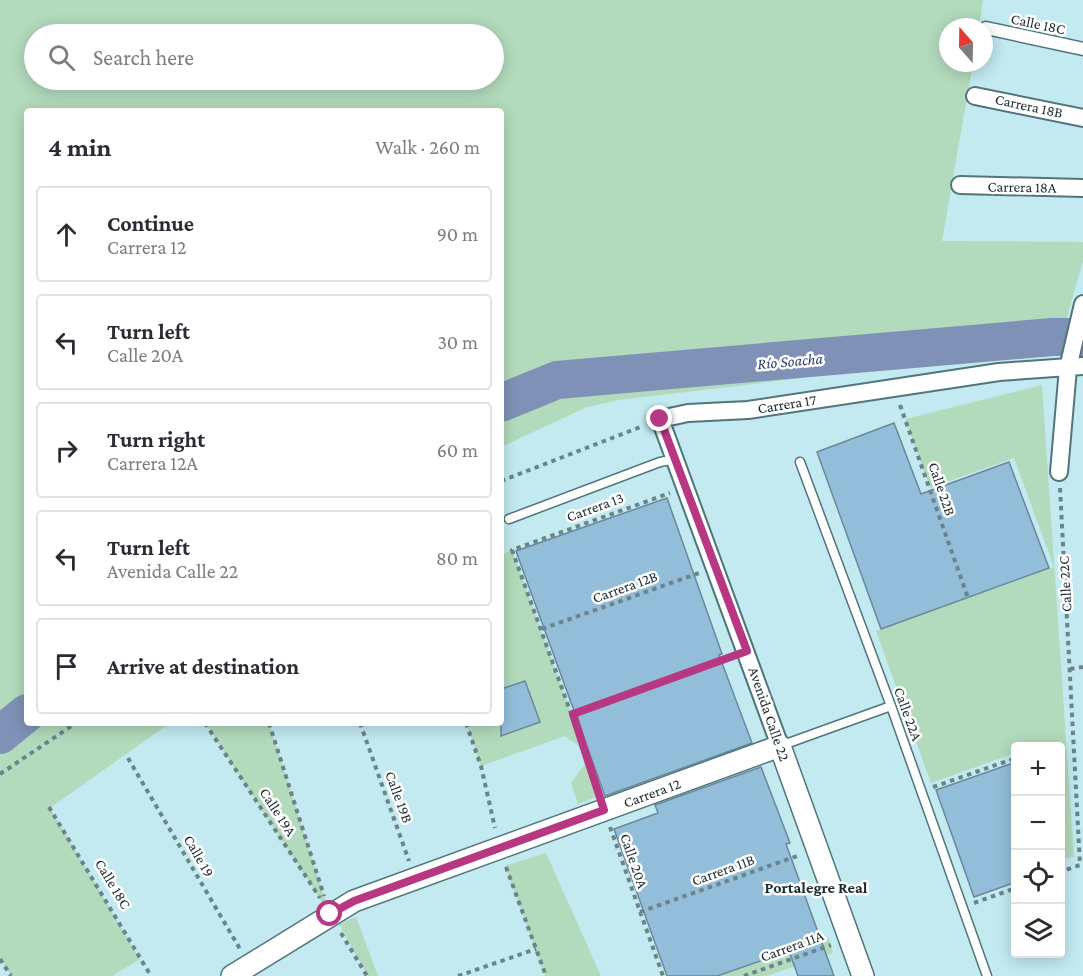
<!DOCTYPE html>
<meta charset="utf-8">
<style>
:root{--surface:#fff;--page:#f2f2f3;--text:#2b2b33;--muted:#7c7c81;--line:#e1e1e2}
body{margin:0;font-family:"Crimson Pro",serif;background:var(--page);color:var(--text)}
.controls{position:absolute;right:18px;bottom:18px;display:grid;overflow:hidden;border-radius:6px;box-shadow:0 3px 15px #0003}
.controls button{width:54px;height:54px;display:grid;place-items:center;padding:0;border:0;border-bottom:2px solid var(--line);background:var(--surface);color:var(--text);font:30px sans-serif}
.compass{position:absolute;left:939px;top:18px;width:54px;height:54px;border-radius:50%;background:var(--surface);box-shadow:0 3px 15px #0003;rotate:340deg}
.stop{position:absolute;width:18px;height:18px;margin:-14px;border:4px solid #b83782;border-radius:50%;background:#fff}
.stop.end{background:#b83782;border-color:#fff;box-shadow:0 2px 6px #0008}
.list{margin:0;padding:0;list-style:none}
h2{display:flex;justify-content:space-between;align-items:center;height:78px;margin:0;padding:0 24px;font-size:26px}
h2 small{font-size:20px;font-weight:400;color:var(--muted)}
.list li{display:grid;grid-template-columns:39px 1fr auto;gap:18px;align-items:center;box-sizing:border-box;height:96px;margin:0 12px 12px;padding:0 12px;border:2px solid var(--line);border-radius:6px}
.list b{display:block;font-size:22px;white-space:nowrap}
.list p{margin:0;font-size:20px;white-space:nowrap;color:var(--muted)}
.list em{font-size:20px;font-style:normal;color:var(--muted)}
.icon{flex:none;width:33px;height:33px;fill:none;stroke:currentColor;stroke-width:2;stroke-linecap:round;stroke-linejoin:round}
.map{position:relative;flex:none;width:1083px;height:976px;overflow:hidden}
.search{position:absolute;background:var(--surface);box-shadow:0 3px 15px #0003;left:24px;top:24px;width:480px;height:66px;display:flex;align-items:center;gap:15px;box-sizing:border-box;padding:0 21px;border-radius:33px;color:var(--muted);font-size:22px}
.panel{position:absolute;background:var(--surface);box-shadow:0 3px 15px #0003;left:24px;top:108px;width:480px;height:618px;border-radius:6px}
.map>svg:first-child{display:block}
</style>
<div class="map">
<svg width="1083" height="976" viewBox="0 0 1083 976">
<rect width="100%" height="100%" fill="#c2eaf0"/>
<path fill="#b2dabc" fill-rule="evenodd" d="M0,0H983L979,27H948V63H973L942,241L1083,242V261L1065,324L1083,323V349L1053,348L619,400L587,407L501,447V111H27V723H170L50,808L140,959L112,976H11L0,959ZM34,34H494V80H34Z
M1042,385L1074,857L1061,859L1060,746H1016L1015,753L931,783L876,631L1054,567L1014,458L930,488L905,419Z
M512,550L601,795L578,804L571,783L585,764L579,746L565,736L481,766L466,723H501V555Z
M205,723H269L330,914Z
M546,853L601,976H545L505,866Z
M356,917L378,976H368L339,924Z
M828,937L833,953L767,976H717Z"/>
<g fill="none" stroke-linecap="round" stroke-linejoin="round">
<path stroke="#7f91b7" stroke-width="38" d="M501,403L557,380L1052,337H1083
M0,735L27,713"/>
</g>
<path fill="#93beda" stroke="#6b879a" stroke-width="1.5" d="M894,423L921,494L1009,462L1049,568L881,629L817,452Z
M667,498L722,654L719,655L752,743L605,796L516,551Z
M525,681L540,722L501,736V689Z
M1016,762V882L974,897L936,790Z
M761,767L790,843L786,844L834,976H798L789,951L717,976H667L614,829L658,813L655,805Z"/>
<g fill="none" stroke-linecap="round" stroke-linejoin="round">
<g stroke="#50757b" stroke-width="11">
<path id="service" d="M800,462L891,706L987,976
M509,519L660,462L676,459
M780,746L891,706"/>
</g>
<g stroke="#50757b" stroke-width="15">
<path id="pedestrian" d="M986,28L1083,49"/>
</g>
<g stroke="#50757b" stroke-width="20">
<path id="minor" d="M975,96L1083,118
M960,185L1083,188
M1059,472L1068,368L1083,304
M780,746L660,419L688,413L748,410L999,372L1083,366"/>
</g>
<g stroke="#50757b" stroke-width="24">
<path id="tertiary" d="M232,976L354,901L780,746L863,976"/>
</g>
<path stroke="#6a8489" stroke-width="4" stroke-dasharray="4.5 4.5" stroke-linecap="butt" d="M900,405L968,598
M501,481L643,426
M1060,488L1080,865L1060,872
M542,629L699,573
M1070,669L1083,667
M573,714L730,657
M205,723L320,898
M269,723L324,896
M360,723L409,861
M466,723L481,766L495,828
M128,758L240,949
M0,774L76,723
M933,787L1016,758
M599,791L512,550L670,493
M49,807L151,976
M610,827L663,976
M506,867L546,976
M974,903L1016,888
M640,912L800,855
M341,933L367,976
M0,959L11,976
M458,976L536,949
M744,976L831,945"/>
<use href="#service" stroke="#fff" stroke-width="8"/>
<use href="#pedestrian" stroke="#fff" stroke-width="12"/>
<use href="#minor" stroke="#fff" stroke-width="16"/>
<use href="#tertiary" stroke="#fff" stroke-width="21"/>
</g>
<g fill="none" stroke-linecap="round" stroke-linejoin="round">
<path stroke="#b83782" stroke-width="8" d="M330,914L354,901L604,810L573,714L747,651L660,419"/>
</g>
<g text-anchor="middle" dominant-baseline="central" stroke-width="5" stroke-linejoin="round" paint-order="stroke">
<g font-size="15" fill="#1c2b2e" stroke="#fff">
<text transform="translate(1038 24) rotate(12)">Calle 18C</text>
<text transform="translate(1029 106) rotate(12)">Carrera 18B</text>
<text transform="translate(1022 187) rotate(1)">Carrera 18A</text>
<text transform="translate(787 404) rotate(-9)">Carrera 17</text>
<text transform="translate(942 489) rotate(71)">Calle 22B</text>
<text transform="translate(595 507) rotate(-20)">Carrera 13</text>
<text transform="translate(1065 584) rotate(-93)">Calle 22C</text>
<text transform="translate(625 587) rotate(-20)">Carrera 12B</text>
<text transform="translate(769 714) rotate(71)">Avenida Calle 22</text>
<text transform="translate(908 714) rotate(70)">Calle 22A</text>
<text transform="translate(652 793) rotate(-20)">Carrera 12</text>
<text transform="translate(399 797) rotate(70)">Calle 19B</text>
<text transform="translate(278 812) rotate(57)">Calle 19A</text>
<text transform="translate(199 856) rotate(60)">Calle 19</text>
<text transform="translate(634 861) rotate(71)">Calle 20A</text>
<text transform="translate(723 870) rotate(-20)">Carrera 11B</text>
<text transform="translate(113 884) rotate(59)">Calle 18C</text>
<text transform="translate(792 946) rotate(-20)">Carrera 11A</text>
</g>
<g font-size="16" font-style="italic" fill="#293f72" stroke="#fff">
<text transform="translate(790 361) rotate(-5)">Río Soacha</text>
</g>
<g font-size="16" font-weight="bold" fill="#1c2b2e" stroke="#fff">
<text x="816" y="887">Portalegre Real</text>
</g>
</g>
</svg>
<div class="controls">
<button>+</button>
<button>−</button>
<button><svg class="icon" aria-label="locate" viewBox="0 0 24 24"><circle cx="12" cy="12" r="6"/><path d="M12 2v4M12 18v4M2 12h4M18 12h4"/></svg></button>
<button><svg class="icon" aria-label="layers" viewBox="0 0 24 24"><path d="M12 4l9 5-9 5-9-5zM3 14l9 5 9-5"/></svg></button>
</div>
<svg class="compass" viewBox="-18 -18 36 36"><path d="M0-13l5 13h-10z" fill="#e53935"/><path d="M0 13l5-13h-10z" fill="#7c7c81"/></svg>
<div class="stop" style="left:330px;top:914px"></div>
<div class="stop end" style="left:660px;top:419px"></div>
<div class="search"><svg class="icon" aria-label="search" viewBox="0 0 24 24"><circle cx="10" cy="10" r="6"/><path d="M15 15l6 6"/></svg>Search here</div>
<section class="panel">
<h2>4 min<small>Walk · 260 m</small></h2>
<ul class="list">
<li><svg class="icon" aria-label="ahead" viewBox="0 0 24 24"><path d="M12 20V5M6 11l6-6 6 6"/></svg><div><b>Continue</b><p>Carrera 12</p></div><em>90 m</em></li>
<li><svg class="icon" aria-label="left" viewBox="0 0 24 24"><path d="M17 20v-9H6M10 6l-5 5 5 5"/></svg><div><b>Turn left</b><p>Calle 20A</p></div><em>30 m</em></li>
<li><svg class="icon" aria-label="right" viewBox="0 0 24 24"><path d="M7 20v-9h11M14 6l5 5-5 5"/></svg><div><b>Turn right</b><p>Carrera 12A</p></div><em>60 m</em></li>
<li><svg class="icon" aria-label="left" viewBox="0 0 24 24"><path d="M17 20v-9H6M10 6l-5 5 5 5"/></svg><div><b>Turn left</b><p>Avenida Calle 22</p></div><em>80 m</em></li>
<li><svg class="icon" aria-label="arrive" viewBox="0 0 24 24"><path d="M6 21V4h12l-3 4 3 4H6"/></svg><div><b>Arrive at destination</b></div></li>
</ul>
</section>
</div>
